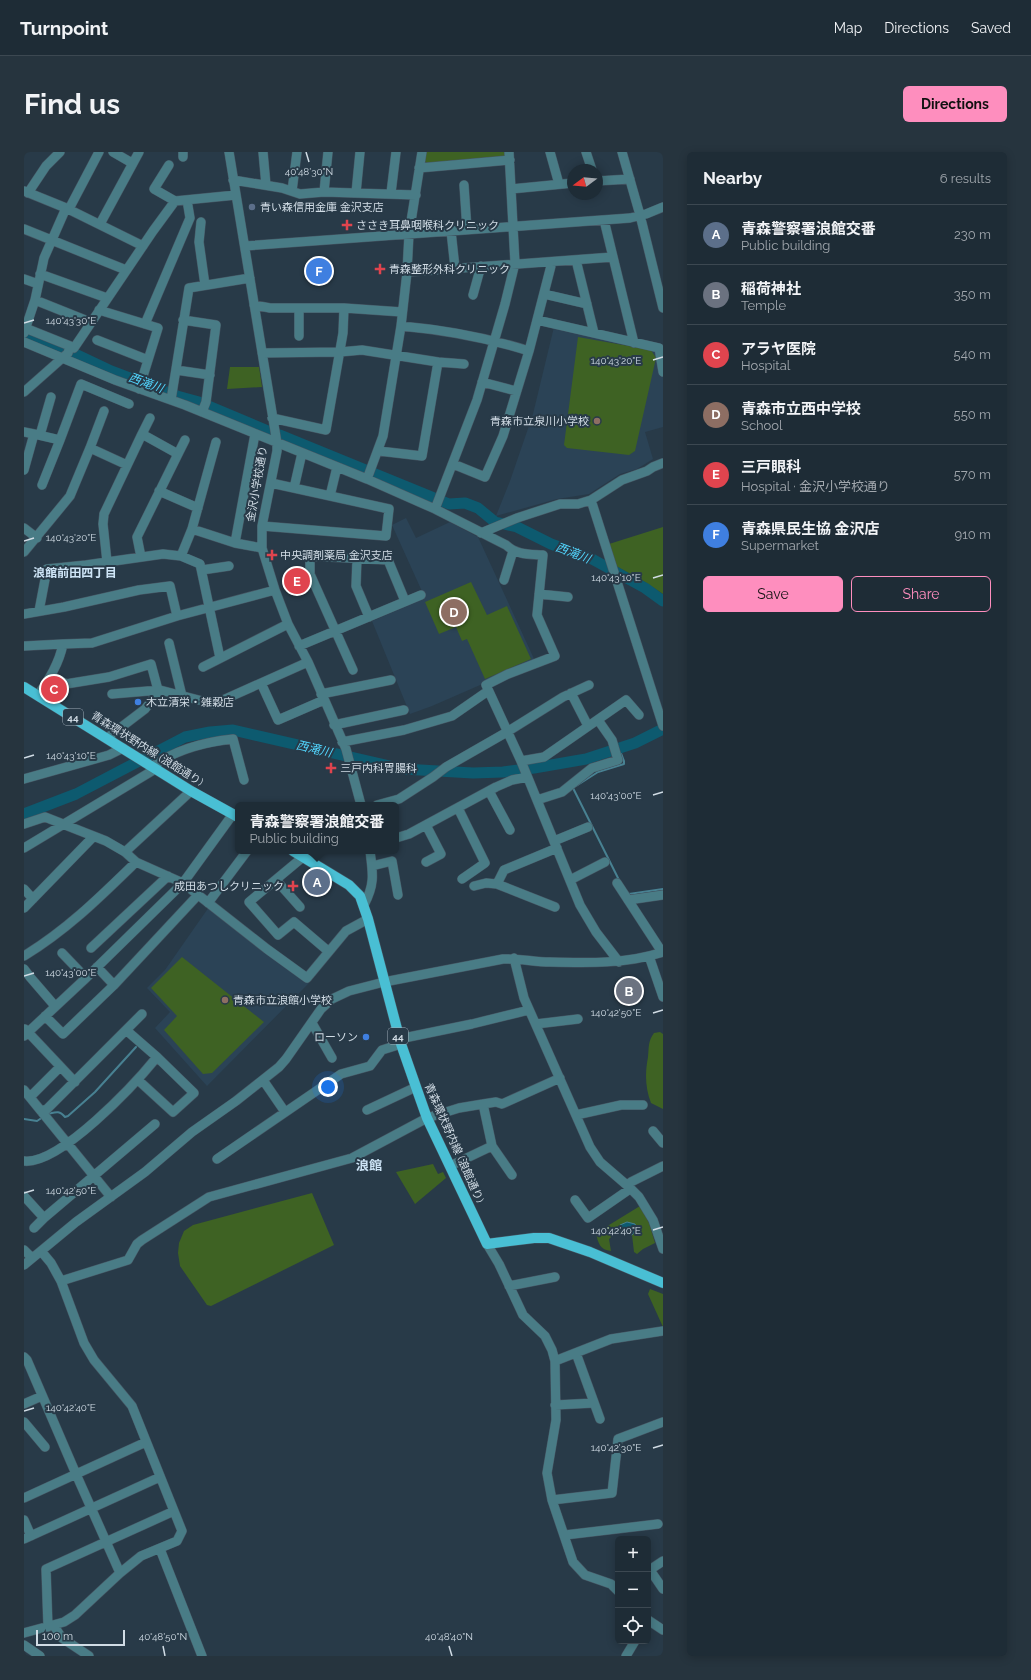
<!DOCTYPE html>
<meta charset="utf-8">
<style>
:root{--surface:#1e2c36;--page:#26343e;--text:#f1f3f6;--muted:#a1a7ad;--line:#3c4851;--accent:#fe8ebe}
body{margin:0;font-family:Raleway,"Noto Sans JP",sans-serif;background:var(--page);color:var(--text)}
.controls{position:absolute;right:12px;bottom:12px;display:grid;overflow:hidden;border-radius:6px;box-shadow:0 2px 10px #0003}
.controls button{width:36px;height:36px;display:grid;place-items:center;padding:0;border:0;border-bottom:1px solid var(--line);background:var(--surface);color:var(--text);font:20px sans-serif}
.compass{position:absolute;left:543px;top:12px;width:36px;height:36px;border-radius:50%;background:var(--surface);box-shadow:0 2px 10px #0003;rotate:254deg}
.scale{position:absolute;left:12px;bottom:10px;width:89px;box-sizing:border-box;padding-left:4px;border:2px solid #d1dce5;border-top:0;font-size:11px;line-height:14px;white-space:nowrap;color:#d1dce5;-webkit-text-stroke:3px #283a48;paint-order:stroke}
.you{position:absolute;left:304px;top:935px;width:14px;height:14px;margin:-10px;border:3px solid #fff;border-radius:50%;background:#1a73e8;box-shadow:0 0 0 6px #1a73e833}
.badge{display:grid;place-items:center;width:26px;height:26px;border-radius:50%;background:var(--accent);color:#fff;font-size:13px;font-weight:700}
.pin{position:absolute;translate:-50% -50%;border:2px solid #fff;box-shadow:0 1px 4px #0006}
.popup{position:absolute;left:211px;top:650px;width:164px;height:52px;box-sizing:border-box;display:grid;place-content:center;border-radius:6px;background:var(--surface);filter:drop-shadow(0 1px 3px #0005);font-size:13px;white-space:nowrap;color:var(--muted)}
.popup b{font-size:15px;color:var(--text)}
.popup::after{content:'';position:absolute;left:50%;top:100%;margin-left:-8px;border:8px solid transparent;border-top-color:var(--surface)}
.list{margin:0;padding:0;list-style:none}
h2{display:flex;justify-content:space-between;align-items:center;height:52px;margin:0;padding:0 16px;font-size:17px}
h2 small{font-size:13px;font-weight:400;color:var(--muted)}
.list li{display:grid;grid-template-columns:26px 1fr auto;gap:12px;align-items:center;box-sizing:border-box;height:60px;padding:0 16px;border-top:1px solid var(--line)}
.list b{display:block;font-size:15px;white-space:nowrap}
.list p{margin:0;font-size:13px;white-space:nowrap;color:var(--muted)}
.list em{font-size:13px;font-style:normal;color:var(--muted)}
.actions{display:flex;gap:8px;padding:12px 16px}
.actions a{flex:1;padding:9px 0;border:1px solid var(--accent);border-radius:6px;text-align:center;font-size:14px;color:var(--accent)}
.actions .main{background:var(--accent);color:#111}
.icon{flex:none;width:22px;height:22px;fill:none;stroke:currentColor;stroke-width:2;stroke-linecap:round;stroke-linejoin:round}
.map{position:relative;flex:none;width:639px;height:1504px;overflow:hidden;border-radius:6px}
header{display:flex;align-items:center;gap:24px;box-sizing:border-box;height:56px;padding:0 20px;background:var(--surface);border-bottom:1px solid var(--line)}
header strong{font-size:19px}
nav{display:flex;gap:22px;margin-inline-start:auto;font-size:14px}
.intro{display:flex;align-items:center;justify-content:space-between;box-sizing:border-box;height:96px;padding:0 24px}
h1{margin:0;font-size:28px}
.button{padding:10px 18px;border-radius:6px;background:var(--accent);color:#111;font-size:14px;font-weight:700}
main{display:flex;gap:24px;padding:0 24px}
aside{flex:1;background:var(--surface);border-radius:6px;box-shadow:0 2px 10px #0003}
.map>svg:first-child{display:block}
</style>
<header>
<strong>Turnpoint</strong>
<nav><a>Map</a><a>Directions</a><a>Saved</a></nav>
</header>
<div class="intro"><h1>Find us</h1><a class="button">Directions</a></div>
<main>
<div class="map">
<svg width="639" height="1504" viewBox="0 0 639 1504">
<rect width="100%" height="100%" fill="#283a48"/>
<path fill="#2b4356" d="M530,175L632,198L636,224H639V275L621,280L629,307L613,317L596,322L565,342L533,347L472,364L486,329L509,262Z
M382,366L392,386L426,370L454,385L511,509L408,554L386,562L348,469L401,446L368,373Z
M185,755L285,831L183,934L131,876L146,860L123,836L141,818Z"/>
<path fill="#3e6223" d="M402,0H482L483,4L403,12L400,9Z
M554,185L627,198L632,206L611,299L605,303L543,296L540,293Z
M206,215H235L238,235L203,237Z
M639,375V442L621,430L592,414L585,392Z
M447,430L463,463L483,454L507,507L461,527L443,487L438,489L432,475L415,482L401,450Z
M158,805L240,870L188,921L179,922L140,878L153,864L127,836Z
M636,880L639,882V957L627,951C621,935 621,921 624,905C625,895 624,889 630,881Z
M409,1012L414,1022L419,1020L422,1026L391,1052L372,1020Z
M288,1041L310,1093L187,1154L183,1153L156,1114L154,1101L155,1091L160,1079L169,1073Z
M616,1054L625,1071L631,1091L619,1097L613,1102L610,1100L608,1083L611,1072L603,1070L595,1074L594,1079L585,1087L587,1099C576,1098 574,1091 572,1081Z
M626,1137L639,1142V1175L624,1142Z"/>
<path fill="#0d5a6f" stroke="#488192" d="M603,1070L611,1072L613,1077L608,1083L595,1076L596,1073Z"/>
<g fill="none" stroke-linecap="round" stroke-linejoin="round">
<path stroke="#488192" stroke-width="2" d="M552,634L574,620L600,612V609L595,596
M549,636L595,728
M603,740L605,742L639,737
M24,962C32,960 35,958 41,965L44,964L71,940L112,895
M0,967L13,969L19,965"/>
<path stroke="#0d5a6f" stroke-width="11" d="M0,182L30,192L87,219L153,244L175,250L244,279
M256,283L425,352L441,351L454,356L471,370L493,375L527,392L568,407L621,436L639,449
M0,662L52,642L161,585L186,580L209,578L379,617L449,621L479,620L510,616L562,607L611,591L639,577"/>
<g stroke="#465764" stroke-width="10">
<path id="minor" d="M89,0L108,11
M159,0V5
M205,0L253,291V299L238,374V396L251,438L264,472L284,510L322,597L337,653
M239,0L242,33
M526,0L535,32
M562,0L568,18
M598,0L616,63L639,156
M145,13L130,37L151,49
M395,16L486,8
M209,28L258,36L276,42L300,40L392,43
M573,29L606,27
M440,33L443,78
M487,37L549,31
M0,39L42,56L119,94
M268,39L273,0
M300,40L304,0
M4,41L22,14L36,0
M332,41L336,0
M367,41L372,0
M45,57L75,0
M580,68L610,191
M177,70L175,90L181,133
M76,72L115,0
M0,77L102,118
M427,79L431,116
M221,94L606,66L622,62L639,55
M552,108L570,181
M383,120L589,105
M16,122L83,146
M0,127L14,132
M520,142L563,152
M449,143L457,114
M11,148L66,170
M230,153L246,156H320L378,160
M75,158L134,176L115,237
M159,168L192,173L182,250L178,260
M513,168L635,196L639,220
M121,172L166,66L163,48
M377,174C422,178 461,185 505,199
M1,176L46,194
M0,181L11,148L20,106L42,56
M275,184V156
M73,188L124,208
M0,190L91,228L161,253L343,327L411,357L482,393C493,403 504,402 519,403L513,463L531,504L484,522L462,533L497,609L556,753L572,780L595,810
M238,201L316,200L338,198L414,210L398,304L355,299
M414,210L440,212
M152,218L186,223
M458,230L492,239
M0,240L44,201L46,194L50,196L129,79L151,49L212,43
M147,248L165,136L226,126
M248,266L302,278L319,181L320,156
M0,280L10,282L0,318
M10,282L36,288L57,232L105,252
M118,282L126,266
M16,283L27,245
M66,296L103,313
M154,302L161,288
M429,312L461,325L479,284L505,199L528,110
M343,327L359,284L377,174L383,120L385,82L398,0
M18,333L36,288
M270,336L278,301
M135,339L174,356
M306,344L313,315
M567,348L639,574
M411,357L453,248L481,152L491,111L485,0
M238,374L362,384L365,357L247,331
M0,376L13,386
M168,377L211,391L238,396
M457,381L493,366L536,352H554L567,348L598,328L623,319L629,315L639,311
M211,391L231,282
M0,400L46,344L66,296L80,259
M157,404L168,377L192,290
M333,406L332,434L345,465
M83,410L79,372L80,362L118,282L154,302L113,385L117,405
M178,418L205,414
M480,428L489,399
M515,442L544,445
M15,459L23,417L62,413L139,402L157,404L176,412L196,506
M0,462L40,455L115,438L146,434L153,464
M145,491L158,544
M0,494L39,492
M275,494L397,443
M179,515L264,472
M329,518L286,422V404L364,408L381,449
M27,524L42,532L85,525L127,512L134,538
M237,531L254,568L300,548
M547,541L564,574
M88,542L136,538
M297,542L367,528
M14,543C25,527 35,512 39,492L68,491L153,464L251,438
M310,573L380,558
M83,586L121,557L136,538L190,552L284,510
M318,590L380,578L428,564L464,539
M497,609L520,605L602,548L615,563
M129,614C153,597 180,590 209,587L220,628
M0,627L85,603L99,596
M465,639L486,678
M513,648L538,640L568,616L594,608L588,588L574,568
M353,653L375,647L409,625L422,615L483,580L539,545L565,533
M434,656L461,711L438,727
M0,672L21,665L82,689L101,700L112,710L159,731L243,797L283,826L322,779L344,767
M372,686L385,682L472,635L488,628L503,625
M530,689L564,675
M0,696L133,616
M101,700L167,639
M279,705L225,750L254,783L270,770L304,799
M402,710L417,702L402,673
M348,714L368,709L374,743
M252,728L276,755
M546,728L581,710
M593,731L638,800
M473,732L480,718L533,696
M450,734L462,731L473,732L531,755
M0,737L9,747
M604,748L639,743
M184,751L223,699
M340,753C351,732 349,722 346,699
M0,756L69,685
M67,796L144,724
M38,801L62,826
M0,804C44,777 76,745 112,710
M625,804L639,845
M490,806L500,846L566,995L576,1010L605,1035L615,1045L629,1068L639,1097
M73,815L90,833
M0,817L6,825L31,854
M21,864L39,882L90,833L174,743
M288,871L308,906
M512,872L554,867
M1,877L51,930
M102,878L133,905L170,941L149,960L114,928
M0,884L62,826L159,731L209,662
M375,887L448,872L505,858
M239,928L261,960
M0,938L87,1045
M6,945L36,915
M459,952L468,994L488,1023
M343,958L392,935
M17,959L23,957L118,862
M552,963L597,953H619
M629,979L639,991
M193,1007L317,922L346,914L358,898L377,892
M0,1009C36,1013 111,932 133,905
M426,1014L468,994
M0,1044L20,1066L131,972
M551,1048L564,1066L603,1039L607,1030L639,1014
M10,1076L20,1066
M463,1092L475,1112L499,1163L521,1184L528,1198L531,1209L532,1268L523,1321L528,1348L549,1410L561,1423L587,1432L594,1439
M0,1098L8,1106
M0,1113L52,1070L121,1020L168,980L212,949L255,915L262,907L297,857L308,847L325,839L360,830L479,807C495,806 510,810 526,810C564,811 603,812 639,800
M37,1129L104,1108L113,1092L118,1088L185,1045L328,1006L403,966L435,956L459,952L472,950L478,952L536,926
M485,1134L531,1125
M552,1201L576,1267
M0,1205L3,1208L52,1322L96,1421
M531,1209L587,1187L639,1179
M0,1252L18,1244
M531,1253L570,1251
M0,1270L21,1295
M0,1346L122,1290
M528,1348L588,1341L594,1287L639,1270
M0,1368L7,1384
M541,1383L634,1372
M0,1387L136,1325
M136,1397L178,1504
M626,1418L639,1437
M624,1419L639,1409
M624,1468L639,1478
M30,1474L38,1486L65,1504
M24,1475L22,1417L150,1359
M0,1481L40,1470L51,1463L96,1421L117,1404L153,1389L158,1379L108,1254L70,1208L60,1191L37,1129L27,1111L17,1099
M0,1493L16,1504
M602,1504L611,1489"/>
</g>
<g stroke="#465764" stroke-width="11">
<path id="major" d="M0,535L167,639L214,665
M269,699L325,733L336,744L344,767L377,892L392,935L403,966L463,1092L510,1086H525L566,1100L639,1131"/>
</g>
<use href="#minor" stroke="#497c86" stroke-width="9"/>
<use href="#major" stroke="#49bfd4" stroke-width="10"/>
</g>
<path fill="none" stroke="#d1dce5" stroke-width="1.5" d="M282,0L285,10M0,171L10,168M629,208L639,205M0,389L10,386M629,426L639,423M0,606L10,603M629,643L639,640M0,824L10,821M629,861L639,858M0,1041L10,1038M629,1078L639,1075M0,1259L10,1256M629,1296L639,1293M139,1494L141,1504M425,1494L428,1504"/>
<circle fill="#5c6f8a" stroke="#283a48" stroke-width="1.5" cx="228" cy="55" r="4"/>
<g fill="#e0444e" stroke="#283a48" stroke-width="1.5">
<path d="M321 67h4v4h4v4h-4v4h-4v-4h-4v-4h4z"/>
<path d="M354 111h4v4h4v4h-4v4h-4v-4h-4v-4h4z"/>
<path d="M246 397h4v4h4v4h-4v4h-4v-4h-4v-4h4z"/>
<path d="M305 610h4v4h4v4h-4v4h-4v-4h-4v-4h4z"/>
<path d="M267 728h4v4h4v4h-4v4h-4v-4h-4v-4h4z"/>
</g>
<g fill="#8d6e63" stroke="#283a48" stroke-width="1.5">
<circle cx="573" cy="269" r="4"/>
<circle cx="201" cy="848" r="4"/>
</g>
<g fill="#3f7fe0" stroke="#283a48" stroke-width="1.5">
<circle cx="114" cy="550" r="4"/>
<circle cx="342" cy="885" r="4"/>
</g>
<g text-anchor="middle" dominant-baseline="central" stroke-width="4" stroke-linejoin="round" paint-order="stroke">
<g fill="#283a48" stroke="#9eabb6" stroke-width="1">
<rect x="39" y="557" width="20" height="16" rx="3"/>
<rect x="364" y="876" width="20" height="16" rx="3"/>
</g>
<g font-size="10" font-weight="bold" fill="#d1dce5">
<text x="49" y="565">44</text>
<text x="374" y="884">44</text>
</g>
<g font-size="11" fill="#d1dce5" stroke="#283a48" text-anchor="start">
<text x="236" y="55">青い森信用金庫 金沢支店</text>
<text x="332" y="73">ささき耳鼻咽喉科クリニック</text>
<text x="365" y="117">青森整形外科クリニック</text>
<text x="565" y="269" text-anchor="end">青森市立泉川小学校</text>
<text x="256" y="403">中央調剤薬局 金沢支店</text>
<text x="122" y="550">木立清栄・雑穀店</text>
<text x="316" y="616">三戸内科胃腸科</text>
<text x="260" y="734" text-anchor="end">成田あつしクリニック</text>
<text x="209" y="848">青森市立浪館小学校</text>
<text x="334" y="885" text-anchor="end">ローソン</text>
</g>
<g font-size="11" fill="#d1dce5" stroke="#283a48">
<text transform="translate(233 332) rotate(-80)">金沢小学校通り</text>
<text transform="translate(123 597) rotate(32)">青森環状野内線 (浪館通り)</text>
<text transform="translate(430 991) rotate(66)">青森環状野内線 (浪館通り)</text>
</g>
<g font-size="12" font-style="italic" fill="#52d5fd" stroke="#283a48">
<text transform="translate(122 231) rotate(20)">西滝川</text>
<text transform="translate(549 401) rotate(21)">西滝川</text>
<text transform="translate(290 597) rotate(13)">西滝川</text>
</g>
<g font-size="12" font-weight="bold" fill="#cee5f7" stroke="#283a48">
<text x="51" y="421">浪館前田四丁目</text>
</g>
<g font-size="13" font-weight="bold" fill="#cee5f7" stroke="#283a48">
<text x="345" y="1013">浪館</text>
</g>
</g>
<g font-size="10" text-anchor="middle" fill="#d1dce5" stroke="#283a48" stroke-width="4" stroke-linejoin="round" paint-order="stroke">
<text x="285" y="23">40°48'30"N</text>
<text x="47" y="172">140°43'30"E</text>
<text x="592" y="212">140°43'20"E</text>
<text x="47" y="389">140°43'20"E</text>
<text x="592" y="429">140°43'10"E</text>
<text x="47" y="607">140°43'10"E</text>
<text x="592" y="647">140°43'00"E</text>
<text x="47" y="824">140°43'00"E</text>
<text x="592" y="864">140°42'50"E</text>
<text x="47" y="1042">140°42'50"E</text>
<text x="592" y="1082">140°42'40"E</text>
<text x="47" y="1259">140°42'40"E</text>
<text x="592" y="1299">140°42'30"E</text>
<text x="139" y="1488">40°48'50"N</text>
<text x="425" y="1488">40°48'40"N</text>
</g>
</svg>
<div class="controls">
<button>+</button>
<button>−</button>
<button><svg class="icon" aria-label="locate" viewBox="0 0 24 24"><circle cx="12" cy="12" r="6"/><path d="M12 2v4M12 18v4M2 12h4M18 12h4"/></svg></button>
</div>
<svg class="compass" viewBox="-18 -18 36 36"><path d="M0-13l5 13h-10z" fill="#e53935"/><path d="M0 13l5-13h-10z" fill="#a1a7ad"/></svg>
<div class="scale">100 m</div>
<div class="you"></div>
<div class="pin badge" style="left:293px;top:730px;background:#5c6f8a">A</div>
<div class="popup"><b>青森警察署浪館交番</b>Public building</div>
<div class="pin badge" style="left:605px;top:839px;background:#6b7280">B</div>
<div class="pin badge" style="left:30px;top:537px;background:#e0444e">C</div>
<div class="pin badge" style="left:430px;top:460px;background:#8d6e63">D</div>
<div class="pin badge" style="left:273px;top:429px;background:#e0444e">E</div>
<div class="pin badge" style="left:295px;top:119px;background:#3f7fe0">F</div>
</div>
<aside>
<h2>Nearby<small>6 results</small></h2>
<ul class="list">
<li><span class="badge" style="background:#5c6f8a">A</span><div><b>青森警察署浪館交番</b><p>Public building</p></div><em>230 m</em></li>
<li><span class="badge" style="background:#6b7280">B</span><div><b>稲荷神社</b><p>Temple</p></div><em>350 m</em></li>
<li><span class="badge" style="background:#e0444e">C</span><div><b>アラヤ医院</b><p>Hospital</p></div><em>540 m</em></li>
<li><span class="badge" style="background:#8d6e63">D</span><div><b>青森市立西中学校</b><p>School</p></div><em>550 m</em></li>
<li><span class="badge" style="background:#e0444e">E</span><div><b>三戸眼科</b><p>Hospital · 金沢小学校通り</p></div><em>570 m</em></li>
<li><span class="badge" style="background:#3f7fe0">F</span><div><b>青森県民生協 金沢店</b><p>Supermarket</p></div><em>910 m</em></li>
</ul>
<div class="actions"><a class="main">Save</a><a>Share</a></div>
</aside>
</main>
